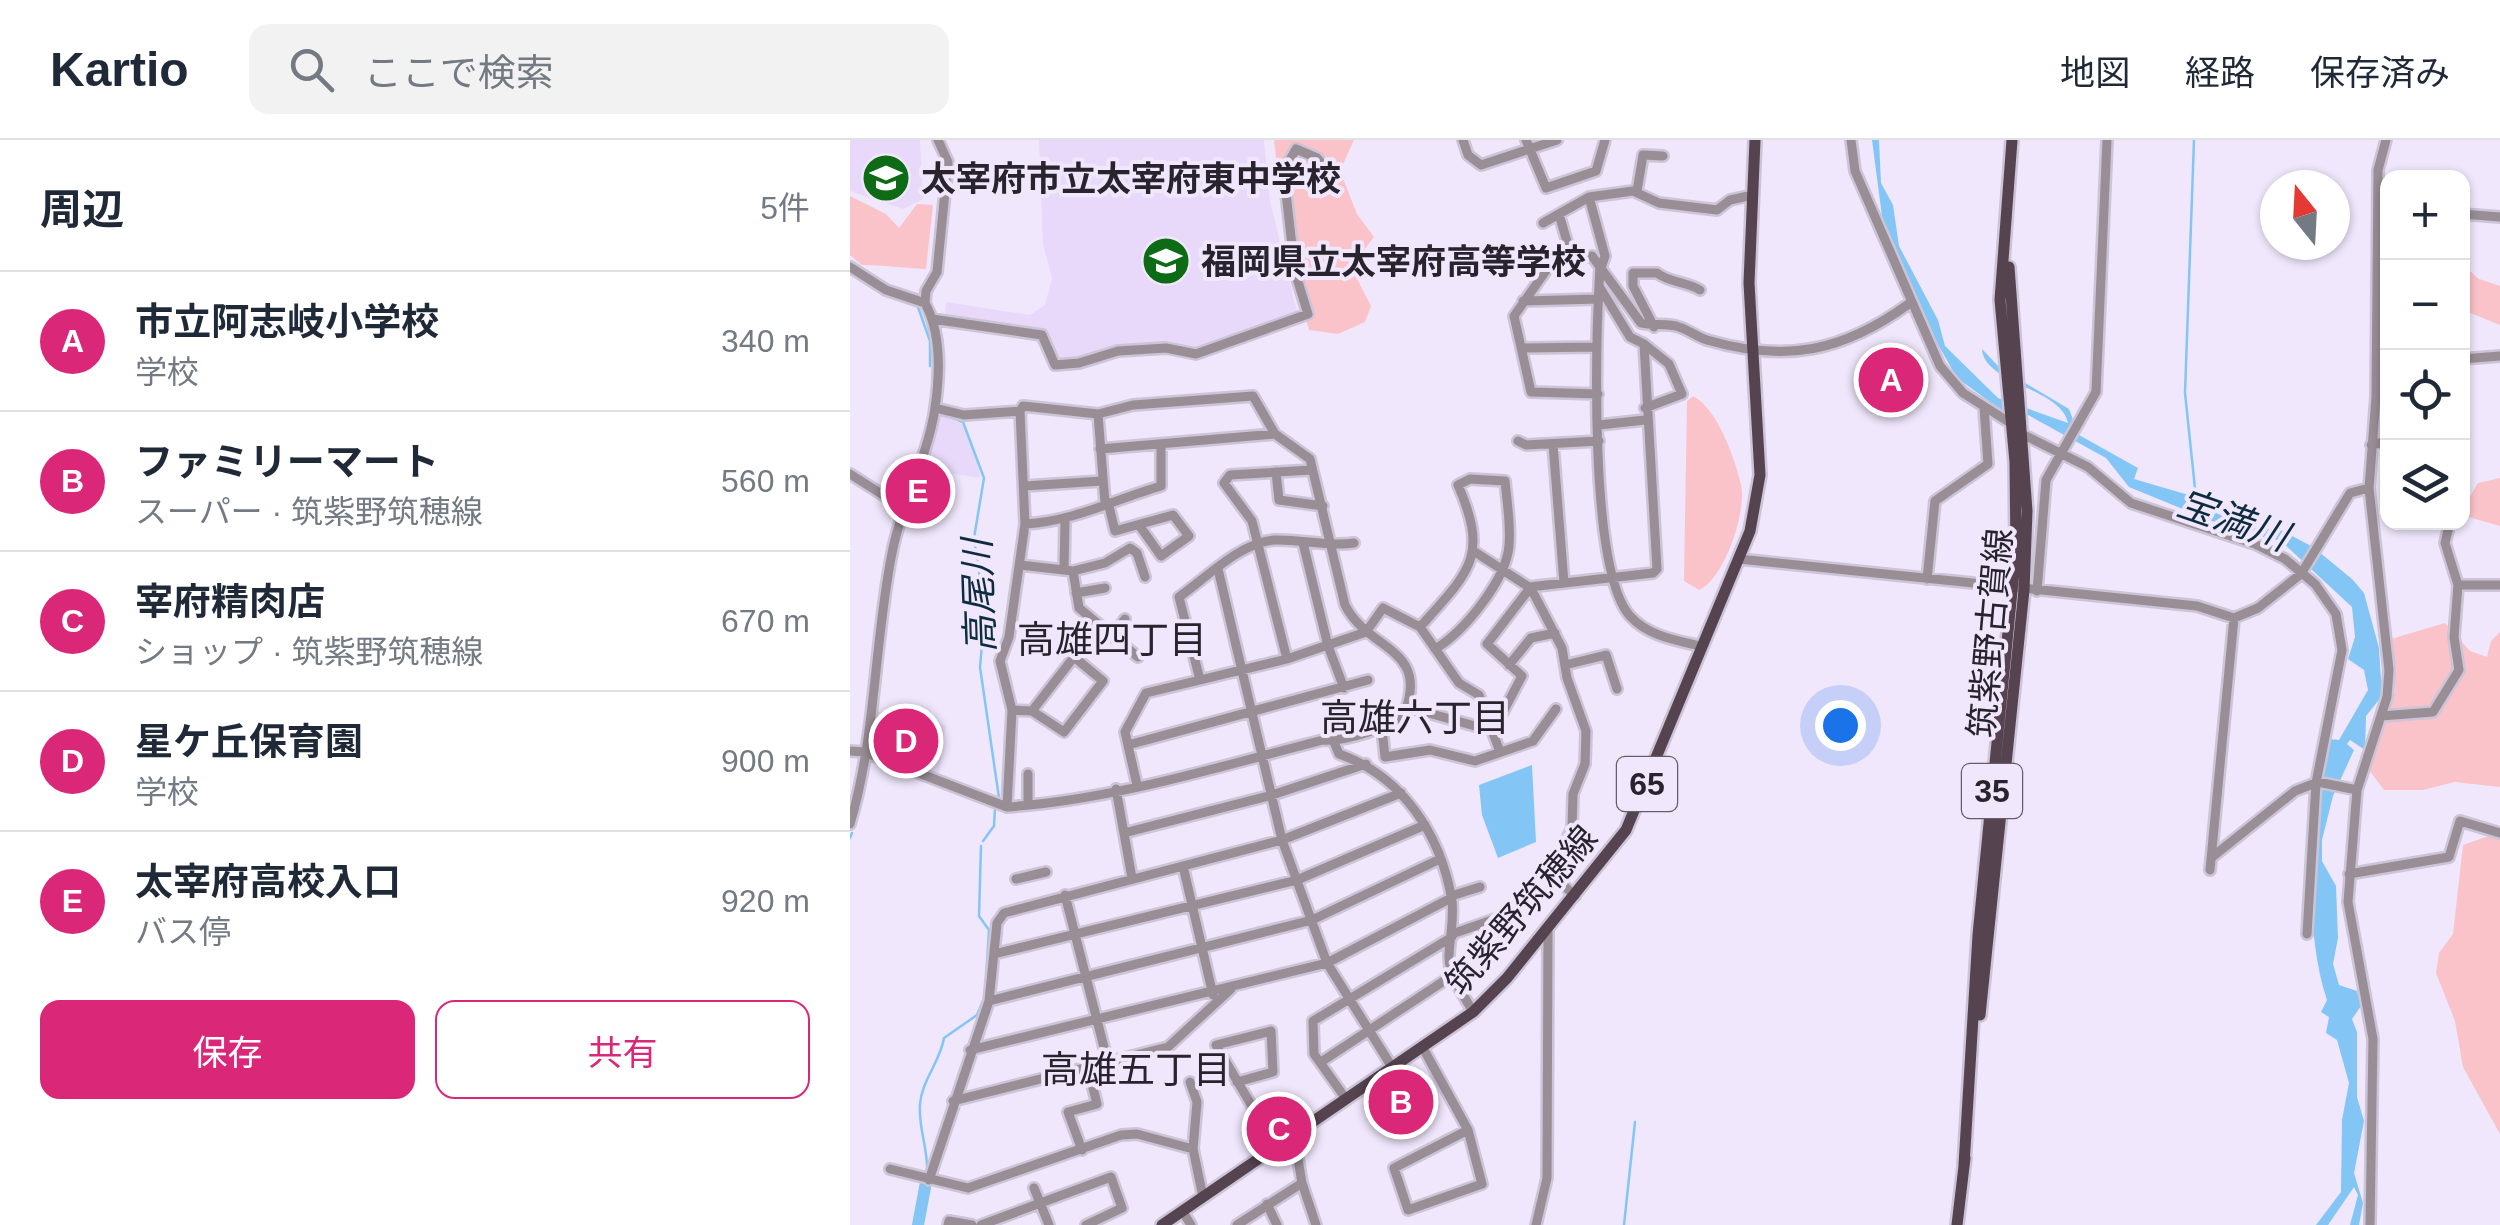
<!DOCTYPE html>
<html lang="ja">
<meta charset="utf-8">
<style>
:root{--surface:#fff;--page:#f2f2f3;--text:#1f2937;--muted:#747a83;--line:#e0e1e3;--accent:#db2777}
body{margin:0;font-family:Arial,"Noto Sans JP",sans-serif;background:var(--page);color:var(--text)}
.controls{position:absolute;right:30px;top:30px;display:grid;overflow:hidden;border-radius:20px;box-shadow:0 2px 8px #0004}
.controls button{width:90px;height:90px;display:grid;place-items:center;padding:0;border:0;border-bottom:2px solid var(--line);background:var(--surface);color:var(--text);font:50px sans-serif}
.compass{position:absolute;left:1410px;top:30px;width:90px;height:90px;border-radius:50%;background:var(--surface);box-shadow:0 2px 8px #0004;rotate:342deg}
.you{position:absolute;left:990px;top:585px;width:35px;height:35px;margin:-25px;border:8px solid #fff;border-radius:50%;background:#1a73e8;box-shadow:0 0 0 15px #1a73e833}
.badge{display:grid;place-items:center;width:65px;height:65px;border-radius:50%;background:var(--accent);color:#fff;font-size:32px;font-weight:700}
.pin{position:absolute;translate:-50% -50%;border:5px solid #fff;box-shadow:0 2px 10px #0006}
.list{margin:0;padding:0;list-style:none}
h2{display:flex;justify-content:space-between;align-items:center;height:130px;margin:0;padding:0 40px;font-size:42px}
h2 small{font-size:32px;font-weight:400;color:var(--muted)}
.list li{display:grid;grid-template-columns:65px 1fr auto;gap:30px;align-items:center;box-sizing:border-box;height:140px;padding:0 40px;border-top:2px solid var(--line)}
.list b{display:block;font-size:38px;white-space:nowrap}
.list p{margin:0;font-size:32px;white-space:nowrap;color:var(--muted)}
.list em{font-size:32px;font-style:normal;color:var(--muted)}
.actions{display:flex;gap:20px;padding:30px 40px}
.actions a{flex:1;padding:22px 0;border:2px solid var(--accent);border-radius:20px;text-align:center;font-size:35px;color:var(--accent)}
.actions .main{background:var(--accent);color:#fff}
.icon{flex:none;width:55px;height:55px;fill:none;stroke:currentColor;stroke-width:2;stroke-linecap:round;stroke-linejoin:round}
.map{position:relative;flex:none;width:1650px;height:1085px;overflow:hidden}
header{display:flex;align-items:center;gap:60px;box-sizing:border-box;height:140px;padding:0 50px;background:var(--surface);border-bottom:2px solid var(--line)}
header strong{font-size:48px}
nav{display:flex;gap:55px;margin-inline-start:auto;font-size:35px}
.search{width:700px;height:90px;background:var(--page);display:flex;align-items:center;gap:25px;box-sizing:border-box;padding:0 35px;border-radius:20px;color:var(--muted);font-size:38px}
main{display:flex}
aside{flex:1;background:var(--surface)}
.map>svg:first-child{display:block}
</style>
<header>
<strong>Kartio</strong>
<div class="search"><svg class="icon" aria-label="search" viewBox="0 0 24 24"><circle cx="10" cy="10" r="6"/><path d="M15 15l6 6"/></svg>ここで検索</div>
<nav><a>地図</a><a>経路</a><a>保存済み</a></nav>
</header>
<main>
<aside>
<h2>周辺<small>5件</small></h2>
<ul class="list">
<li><span class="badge">A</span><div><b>市立阿志岐小学校</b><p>学校</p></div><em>340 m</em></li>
<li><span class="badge">B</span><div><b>ファミリーマート</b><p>スーパー · 筑紫野筑穂線</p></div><em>560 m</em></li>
<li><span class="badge">C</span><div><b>宰府精肉店</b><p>ショップ · 筑紫野筑穂線</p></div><em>670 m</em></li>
<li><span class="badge">D</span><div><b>星ケ丘保育園</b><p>学校</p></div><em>900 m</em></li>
<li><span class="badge">E</span><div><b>太宰府高校入口</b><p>バス停</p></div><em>920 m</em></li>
</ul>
<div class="actions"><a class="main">保存</a><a>共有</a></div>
</aside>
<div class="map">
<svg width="1650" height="1085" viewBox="0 0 1650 1085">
<rect width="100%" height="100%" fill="#f0e7fc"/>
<path fill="#e8d9fa" d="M0,0H70L73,59L53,69L0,51Z
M189,0H414L420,61L447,172L345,209L323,204L267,207L232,220L207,222L194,192L95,175L96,162L180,175L195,165L202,138L193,105Z
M90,274L112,284L127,316L130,338L92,332L90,340L68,331Z
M25,571L96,585L89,634L21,608Z"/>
<path fill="#fac3c9" d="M424,0H504L490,31L507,74L524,97L501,127L521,166L515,182L488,194L459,190L436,103Z
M0,56L36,74L49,88L67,64L83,65L76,129C52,128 35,125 12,125L0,115Z
M1612,124L1629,139L1650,146V185L1613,170Z
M843,256C867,268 885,318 891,345C897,371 874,440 849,450L834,441L837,261Z
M1650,338V386L1615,376L1613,368L1628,343Z
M1595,483L1620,511L1637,517L1641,501L1650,492V647L1605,642L1573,650H1534L1519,630L1545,551L1541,499Z
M1650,692V994L1613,927L1605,881L1586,833L1589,813L1603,794L1613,705Z"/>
<path fill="#83c6f6" d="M1022,0H1029L1031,43L1043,65L1049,106L1088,180L1095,206L1148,258L1218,283C1211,248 1134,244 1132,209L1150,228L1219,269L1229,295L1288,328L1284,339L1359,361L1362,371L1396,387L1431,390L1463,407L1502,439L1514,453L1529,508L1532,556L1516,576L1515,610L1500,600L1497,604L1504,610L1483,656L1472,700V721L1486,746L1488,798L1483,824L1489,845L1507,851L1511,866L1502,879L1507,892V957L1514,981L1504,1033L1513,1063L1509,1085H1500L1508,1055L1504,1047L1478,1085H1466L1491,1052L1492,980L1499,943L1487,900L1476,893L1479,877L1471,872L1477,860C1457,799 1459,721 1468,658C1471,637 1477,619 1479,599L1489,600L1518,550L1514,530L1498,519L1505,497L1502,467L1431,401L1384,390L1279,347L1256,318L1178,275L1154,272L1107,238L1067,168L1033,84Z
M682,625L686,702L648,718L632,675L629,645Z"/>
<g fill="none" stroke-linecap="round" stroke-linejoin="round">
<path stroke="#83c6f6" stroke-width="2.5" d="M1344,0L1335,253L1346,358
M90,59L92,19
M68,167L80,201V226
M95,275L113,282L134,338L124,398L135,472L130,527L149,658
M34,502L40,450
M0,698L2,693
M133,701L144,686L145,668
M77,1035C79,1010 68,989 70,964C72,940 90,922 94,898L127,875L135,856L139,790L129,776L131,706
M774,1085L785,982"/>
<path stroke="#83c6f6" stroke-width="12" d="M68,1085L76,1042"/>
<g stroke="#ccc4d7" stroke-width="14">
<path id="minor" d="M613,0L618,15L631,25L707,0
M676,0L696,48L746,31L755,0
M1001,0L1005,31L1090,226L1113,253L1162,284
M787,51L793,15L813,16
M709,74L722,119
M1612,74L1650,77
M693,83L739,57
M750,126C746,194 738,429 780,476C798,496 825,500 850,506
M0,127L36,150L75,163C92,194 90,234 85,268C78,317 51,364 42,413C24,503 26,597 0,684
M751,128L755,116L739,57L783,51L809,63L867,70L880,60L903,55
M673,161L748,159
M75,163L76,151L87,132L98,22L88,0
M82,179L192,195L205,225L229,223L268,211L316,208L346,214L458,174L445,132L436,53V27L446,9L467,18L477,29
M804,187L783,146V133H807C820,143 835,141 850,150
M794,204L819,224L832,254L795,268
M673,208L747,207
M1612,219L1650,216
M748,254L681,252L664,176L700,125L742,116L791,183C803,186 818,183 829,187C839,190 847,197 857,200C936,223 993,212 1060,163
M85,268L114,275L170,271L175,384L159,497L150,521L162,570L157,667
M170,271L173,266L248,274
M749,285L795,280
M1174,295L1238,327L1281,363L1405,404L1435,419L1465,444L1486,474L1492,510L1466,643L1457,794
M668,301L676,305L749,301
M703,304L714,443
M1521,305L1538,301
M250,309L425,294
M1612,310V339
M426,332L429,360L473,366
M0,334L52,367
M175,346L252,341
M258,362L265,391L323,375L339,396L311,416L289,385
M175,384C225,381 263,360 311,346V304
M453,403L478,506L494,548
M625,412L679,447L685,456L712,508L717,538L736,591L735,624L723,654L722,688L708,719V740L725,756
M889,419L1347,466L1384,478L1408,468L1451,434L1500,353L1519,348
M170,425L223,431L255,423L280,408L287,413L295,437
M368,429L432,700L477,823L542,927
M214,430L215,381
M223,431L229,468L288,517
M1077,439L1085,361L1138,324L1134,267
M1608,445H1650
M679,447L803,433L807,429L794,204L780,197L749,146
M1187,451L1196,340L1246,252L1257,0
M226,453L255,448
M570,487C620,431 639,417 608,345L620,339L655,341C657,362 661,385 659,406C656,440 614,492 585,509
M263,495L275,479
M437,519L402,381L374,343L380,335L461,330
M659,525L681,498L705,493
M715,525L756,515L767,549
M350,540L329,457C356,438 391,402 424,400C452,399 476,407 504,403
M557,567L625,586L652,574L672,536L637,504L680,448
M162,570L182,571L214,592L253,541L224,517L182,571
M1531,576L1583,572L1609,530L1604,497L1608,445L1595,403L1600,382
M532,589L535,617L580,610L625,621L683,601L706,569
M484,602L489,614C552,636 591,694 602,761C604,780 600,796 599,815C598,835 614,855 623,872
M278,605L518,540
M0,611L14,612L157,667C263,660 371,626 473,600C493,602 541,588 555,572C579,507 518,511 495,465L460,319L425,294L403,256L283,265L248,274L255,363
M178,634V665
M287,645L275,592L296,553L437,519L516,492L533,468L570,487L609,543L629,555L650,612
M266,649L282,738
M274,693L422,655L516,624
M1361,718L1445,651L1468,642L1507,650
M333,726L363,855
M1360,730L1384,478
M1499,734L1599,717L1610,681L1650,693
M166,739L196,732
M215,755L258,923
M601,756L630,747
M602,794L648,778
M144,814L447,740L575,685
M139,861L462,780L590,719
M573,908L618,990L544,1028L558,1070L632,1044L618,990
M120,910L477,823L601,758
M471,922L603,835
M340,942L347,962L343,1009
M387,942L423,932L421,891L366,905L426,1007
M496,959L464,914L463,881L602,797
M103,961L318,907L381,849
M444,995L452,1043L466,1085
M232,1010L218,972L247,964L238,928
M40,1029L118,1048L271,995L287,994L343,1009L353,1057
M79,1040L139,861L147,783L154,773L432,700L551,653
M184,1048L199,1085
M417,1064L427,1085
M333,1072L341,1085
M98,1085L99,1081L122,1085
M131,1085L261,1037L272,1068L236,1085
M387,1085L452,1043
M686,1085L697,1038L698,790
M1520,1085L1523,899L1498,762L1507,650L1537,557L1539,530L1519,348L1526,257L1528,30L1536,0"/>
</g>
<g stroke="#ccc4d7" stroke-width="16">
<path id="major" d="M1130,875L1174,450L1177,371L1159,127
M1114,1025L1128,795L1166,411L1165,322L1150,160L1162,0
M312,1085L623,872L657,838L776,690L900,391L910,335L899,143L905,0
M1107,1085L1115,1018"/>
</g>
<use href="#minor" stroke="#998e95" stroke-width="9"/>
<use href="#major" stroke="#564350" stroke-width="11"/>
</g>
<defs>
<g id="school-disc" transform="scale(2.5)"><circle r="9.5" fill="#0d6b16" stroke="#f0e7fc"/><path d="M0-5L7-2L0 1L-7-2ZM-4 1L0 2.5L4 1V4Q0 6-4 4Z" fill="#fff"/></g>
</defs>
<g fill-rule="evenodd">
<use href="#school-disc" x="36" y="38"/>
<use href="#school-disc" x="316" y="121"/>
</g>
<g text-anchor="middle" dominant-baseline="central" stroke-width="8" stroke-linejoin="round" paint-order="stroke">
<g fill="#f0e7fc" stroke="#645e6b" stroke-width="2.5">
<rect x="767" y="617" width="60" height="54" rx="8"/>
<rect x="1112" y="624" width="60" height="54" rx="8"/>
</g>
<g font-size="32" font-weight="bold" fill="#28232d">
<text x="797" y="644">65</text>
<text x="1142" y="651">35</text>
</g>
<g font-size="35" font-weight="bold" fill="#28232d" stroke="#f0e7fc" text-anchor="start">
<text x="71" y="38">太宰府市立太宰府東中学校</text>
<text x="351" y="121">福岡県立太宰府高等学校</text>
</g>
<g font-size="35" fill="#28232d" stroke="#f0e7fc">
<text transform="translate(1140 493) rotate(-85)">筑紫野古賀線</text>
<text transform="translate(671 770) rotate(-49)">筑紫野筑穂線</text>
</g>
<g font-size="38" font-style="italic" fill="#0e2c40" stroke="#f0e7fc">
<text transform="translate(1383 380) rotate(19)">宝満川</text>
<text transform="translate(129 456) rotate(-92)">高尾川</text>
</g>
<g font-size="38" fill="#28232d" stroke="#f0e7fc">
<text x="262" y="500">高雄四丁目</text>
<text x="565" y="578">高雄六丁目</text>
<text x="286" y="930">高雄五丁目</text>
</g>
</g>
</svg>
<div class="controls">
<button>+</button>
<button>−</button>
<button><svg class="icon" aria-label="locate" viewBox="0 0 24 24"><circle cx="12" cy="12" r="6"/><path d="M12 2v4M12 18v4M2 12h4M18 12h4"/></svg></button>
<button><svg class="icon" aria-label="layers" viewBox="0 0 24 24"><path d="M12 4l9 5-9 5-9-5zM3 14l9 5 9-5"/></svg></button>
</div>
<svg class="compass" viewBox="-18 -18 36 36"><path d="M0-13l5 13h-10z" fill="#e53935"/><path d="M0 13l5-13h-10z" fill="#747a83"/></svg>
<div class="you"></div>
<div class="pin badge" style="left:1041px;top:240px">A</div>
<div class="pin badge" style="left:551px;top:962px">B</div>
<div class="pin badge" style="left:429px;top:989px">C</div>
<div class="pin badge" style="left:56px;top:601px">D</div>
<div class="pin badge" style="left:68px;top:351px">E</div>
</div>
</main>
